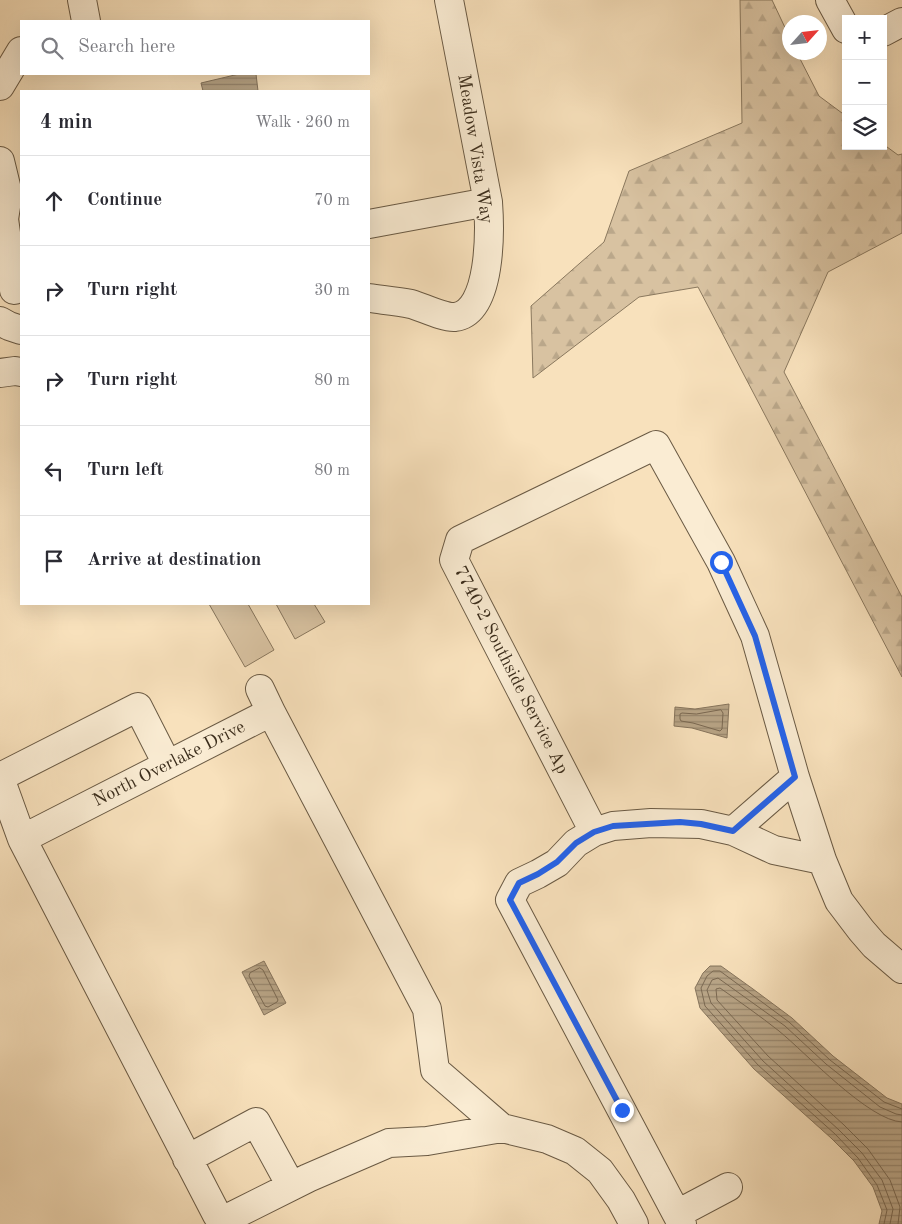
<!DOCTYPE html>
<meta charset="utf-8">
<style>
:root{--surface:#fff;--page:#f7f7f7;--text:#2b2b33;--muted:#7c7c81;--line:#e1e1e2}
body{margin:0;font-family:"Old Standard TT",serif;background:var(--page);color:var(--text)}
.controls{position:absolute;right:15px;top:15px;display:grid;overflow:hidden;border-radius:0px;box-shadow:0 5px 20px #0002}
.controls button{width:45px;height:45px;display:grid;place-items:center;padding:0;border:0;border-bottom:1px solid var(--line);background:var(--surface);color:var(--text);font:25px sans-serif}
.compass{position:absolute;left:782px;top:15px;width:45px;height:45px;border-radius:50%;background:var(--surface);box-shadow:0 5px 20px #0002;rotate:63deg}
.stop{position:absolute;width:15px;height:15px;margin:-11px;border:4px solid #2563eb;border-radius:50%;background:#fff}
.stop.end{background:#2563eb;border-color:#fff;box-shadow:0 1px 5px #0008}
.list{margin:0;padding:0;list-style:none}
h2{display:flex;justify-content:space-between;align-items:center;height:65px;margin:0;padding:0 20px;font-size:21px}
h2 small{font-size:16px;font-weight:400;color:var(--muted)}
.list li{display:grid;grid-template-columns:32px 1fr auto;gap:15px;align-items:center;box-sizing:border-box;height:90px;padding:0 20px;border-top:1px solid var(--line)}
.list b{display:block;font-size:19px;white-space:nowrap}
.list em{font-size:16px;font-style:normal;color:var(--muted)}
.icon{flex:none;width:28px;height:28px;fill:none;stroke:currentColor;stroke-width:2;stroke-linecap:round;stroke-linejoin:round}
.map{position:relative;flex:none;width:902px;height:1224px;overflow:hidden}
.search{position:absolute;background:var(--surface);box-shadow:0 5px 20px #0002;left:20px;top:20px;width:350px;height:55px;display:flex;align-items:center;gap:12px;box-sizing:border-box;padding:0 18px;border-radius:0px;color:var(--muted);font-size:19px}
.panel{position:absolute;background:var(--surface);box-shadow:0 5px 20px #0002;left:20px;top:90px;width:350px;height:515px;border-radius:0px}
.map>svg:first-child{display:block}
</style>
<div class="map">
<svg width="902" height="1224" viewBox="0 0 902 1224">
<defs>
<pattern id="forest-firs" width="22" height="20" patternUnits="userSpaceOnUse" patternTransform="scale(1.25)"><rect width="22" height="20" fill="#d8c2a1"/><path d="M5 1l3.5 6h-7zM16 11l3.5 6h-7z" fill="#baa78a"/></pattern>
<pattern id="water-rules" width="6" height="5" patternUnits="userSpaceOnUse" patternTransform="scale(1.25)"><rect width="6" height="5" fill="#b8a486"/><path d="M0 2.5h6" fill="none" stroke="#97866d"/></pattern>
</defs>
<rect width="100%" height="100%" fill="#f8e1bc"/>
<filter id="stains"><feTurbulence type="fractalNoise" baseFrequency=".004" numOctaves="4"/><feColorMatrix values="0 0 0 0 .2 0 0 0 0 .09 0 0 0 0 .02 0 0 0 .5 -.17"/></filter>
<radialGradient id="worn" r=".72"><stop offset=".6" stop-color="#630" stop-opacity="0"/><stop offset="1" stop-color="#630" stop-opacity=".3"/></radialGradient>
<path fill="url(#forest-firs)" stroke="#8a785e" d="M740,0H772L789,36L790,52L797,53L819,96L846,116V146H883V144L898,155L902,154V233L828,272L784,372L902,597V677L698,287L639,297L533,378L531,306L604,242L629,171L742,123Z"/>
<path fill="#d8c2a1" stroke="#8a785e" d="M209,604H248L274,650L245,667Z
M276,604H314L325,622L295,639Z"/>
<path fill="url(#water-rules)" stroke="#86745c" d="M239,74H256L258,91H203L201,83Z
M729,704L727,738L692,728L674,726L675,707L695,709Z
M264,961L286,1003L264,1015L242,972Z
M710,966H721L753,989L792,1018L833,1056L887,1098L902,1104V1224H879L882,1211L873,1187L854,1161L831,1138L754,1069L700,1008L695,988L703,973Z"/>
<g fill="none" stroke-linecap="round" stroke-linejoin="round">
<path stroke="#7a6851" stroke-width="1" d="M721,710L723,713L722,729L720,731L693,723L681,721L680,719V714L682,713L696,714Z
M260,968L263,970L278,1000L277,1002L268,1007L265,1006L249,976L250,973Z
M884,1224L887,1210L877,1185L858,1158L835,1134L758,1065L705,1006L701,988L707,976L713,971H720L789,1022L830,1060L884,1102L902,1109
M890,1224L893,1209L882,1180L862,1153L839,1130L763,1061L711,1003L707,990L712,980L718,978L785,1026L826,1064L880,1107L896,1114L902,1115
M898,1224L900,1207L890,1180L868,1149L844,1125L768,1056L717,1000L716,989L720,988C740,1002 760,1016 779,1031C806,1053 869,1121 902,1122"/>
<g stroke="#6a5a44" stroke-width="30">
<path id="minor" d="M82,0L86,21
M830,0L846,29
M883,32L902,22
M0,86L21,51
M0,161L8,194L4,219
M0,216L4,219L14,290
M369,224L488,202
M369,298C383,300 397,301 411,304C422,307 444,318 455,317C492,312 490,229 488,202L449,0
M0,321L9,326L21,330
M0,373L15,371L21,372
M260,689L271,712
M0,777L138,707L167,764
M0,778L22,839
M733,831L795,777
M594,832L454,560L460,540L656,445L721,562L755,636L795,777L822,860L839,901L861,930L874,945L902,969
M502,1128L435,1070L427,1009L271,712L22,839L217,1215L228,1218L308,1178L389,1143L427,1141L502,1128L547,1139L575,1151L600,1171L621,1200L634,1224
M187,1159L256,1122L291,1186
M677,1214L728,1187
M682,1224L510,900L519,883L538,874L557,863L576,843L594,832L613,826L651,823L701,824L733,831L774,850L822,860"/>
</g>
<use href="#minor" stroke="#faecd3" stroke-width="28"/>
</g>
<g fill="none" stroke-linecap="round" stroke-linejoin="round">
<path stroke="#2563eb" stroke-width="6" d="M622,1110L510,900L519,883L538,874L557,862L576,843L594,832L613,826L680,822L701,824L733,831L795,777L755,636L721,562"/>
</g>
<g text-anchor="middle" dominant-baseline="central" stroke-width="5" stroke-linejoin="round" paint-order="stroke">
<g font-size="18" fill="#3b2d1c" stroke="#faecd3">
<text transform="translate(475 149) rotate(81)">Meadow Vista Way</text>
<text transform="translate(511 670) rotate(63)">7740-2 Southside Service Ap</text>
<text transform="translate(169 764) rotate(-27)">North Overlake Drive</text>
</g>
</g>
<rect width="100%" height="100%" filter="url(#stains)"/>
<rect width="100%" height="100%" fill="url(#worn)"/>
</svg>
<div class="controls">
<button>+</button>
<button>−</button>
<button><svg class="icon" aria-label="layers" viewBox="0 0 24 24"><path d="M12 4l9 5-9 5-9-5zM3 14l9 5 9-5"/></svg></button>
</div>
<svg class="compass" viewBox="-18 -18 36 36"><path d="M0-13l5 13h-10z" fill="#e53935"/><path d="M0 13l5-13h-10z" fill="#7c7c81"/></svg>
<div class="stop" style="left:721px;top:562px"></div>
<div class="stop end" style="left:622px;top:1110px"></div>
<div class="search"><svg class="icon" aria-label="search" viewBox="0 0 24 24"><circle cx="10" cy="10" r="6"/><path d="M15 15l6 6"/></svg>Search here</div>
<section class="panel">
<h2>4 min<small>Walk · 260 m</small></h2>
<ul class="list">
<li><svg class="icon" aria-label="ahead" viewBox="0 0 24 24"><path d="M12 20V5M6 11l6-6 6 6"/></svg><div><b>Continue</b></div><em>70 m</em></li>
<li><svg class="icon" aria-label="right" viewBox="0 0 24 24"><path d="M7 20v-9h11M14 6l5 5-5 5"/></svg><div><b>Turn right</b></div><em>30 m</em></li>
<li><svg class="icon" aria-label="right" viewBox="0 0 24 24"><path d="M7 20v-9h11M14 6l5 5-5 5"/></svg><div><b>Turn right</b></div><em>80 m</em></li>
<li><svg class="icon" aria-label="left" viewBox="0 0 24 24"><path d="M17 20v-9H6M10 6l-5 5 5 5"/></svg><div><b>Turn left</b></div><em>80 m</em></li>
<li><svg class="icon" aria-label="arrive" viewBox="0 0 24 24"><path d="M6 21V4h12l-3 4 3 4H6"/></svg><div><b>Arrive at destination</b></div></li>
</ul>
</section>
</div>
